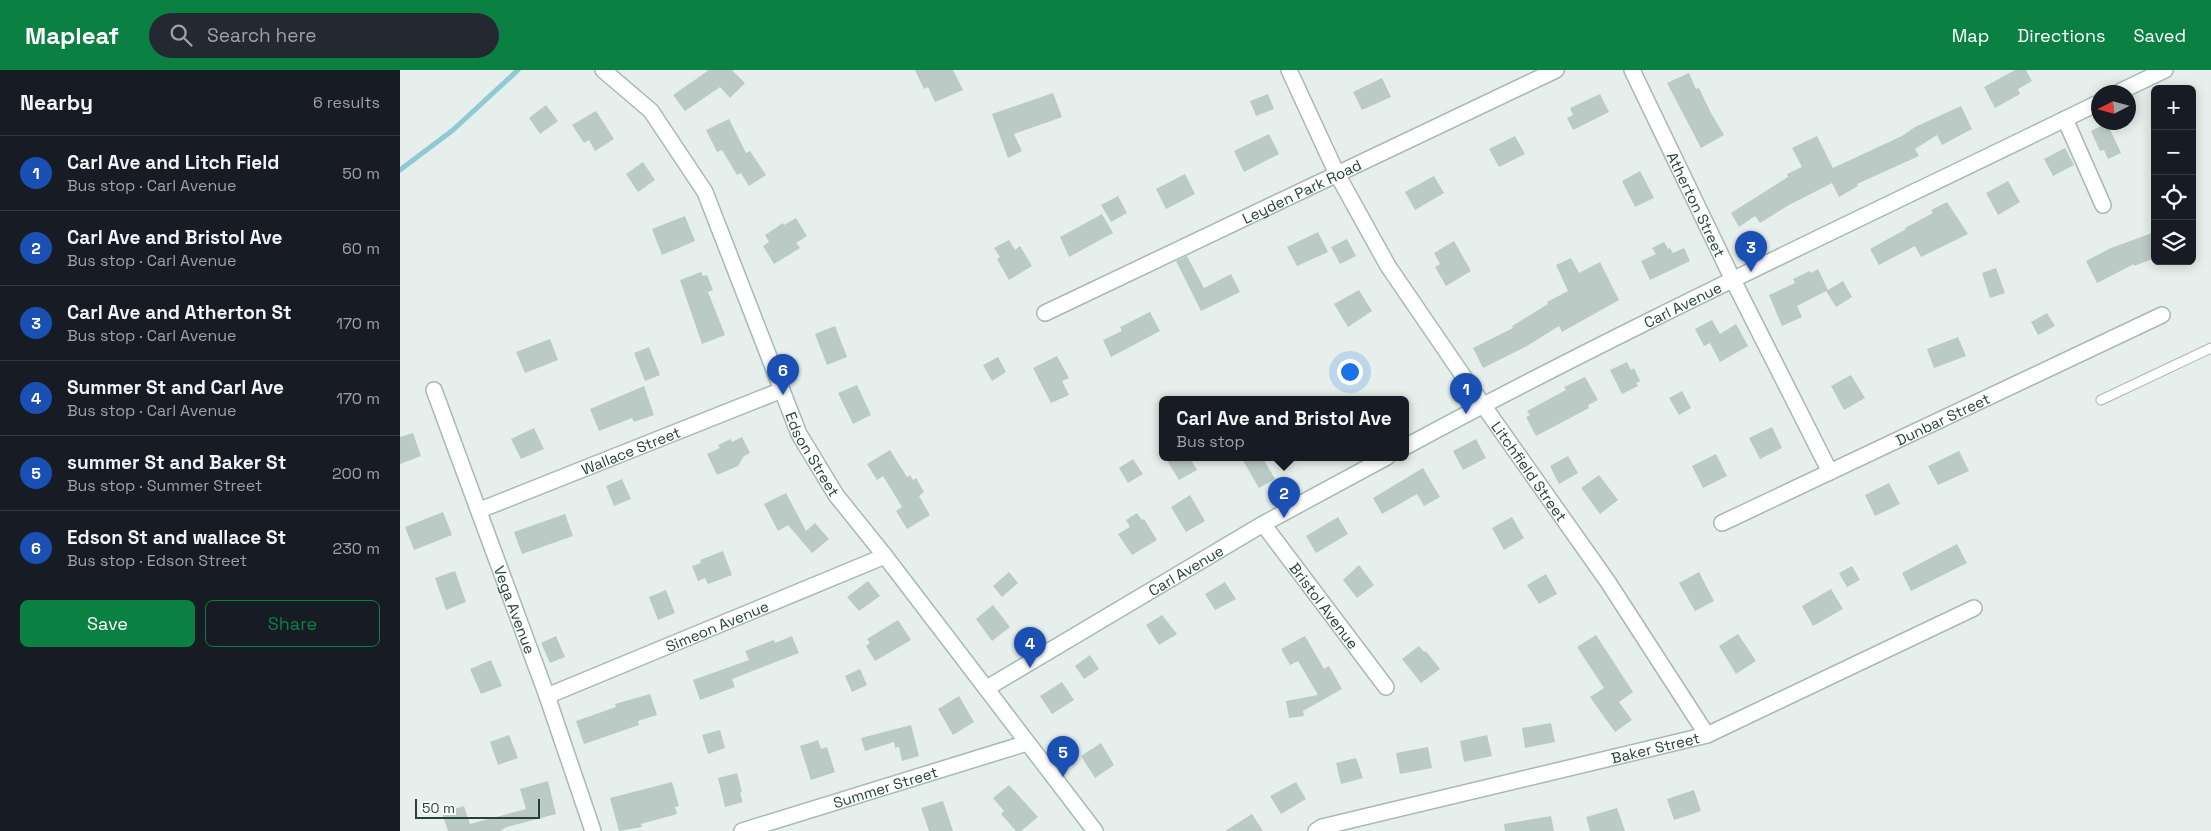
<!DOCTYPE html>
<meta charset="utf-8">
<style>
:root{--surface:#171b24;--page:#242831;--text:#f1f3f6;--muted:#9ea1a6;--line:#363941;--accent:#0b8043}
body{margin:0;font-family:"Space Grotesk",sans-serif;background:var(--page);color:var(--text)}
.controls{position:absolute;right:15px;top:15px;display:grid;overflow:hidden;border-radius:8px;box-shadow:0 2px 12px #0003}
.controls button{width:45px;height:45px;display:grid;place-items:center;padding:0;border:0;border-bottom:1px solid var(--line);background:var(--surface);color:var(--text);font:25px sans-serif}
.compass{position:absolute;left:1691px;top:15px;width:45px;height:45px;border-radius:50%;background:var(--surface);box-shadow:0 2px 12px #0003;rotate:264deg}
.scale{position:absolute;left:15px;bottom:12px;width:125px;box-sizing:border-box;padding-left:5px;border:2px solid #24423a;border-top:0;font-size:14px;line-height:18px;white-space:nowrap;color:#24423a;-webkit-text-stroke:4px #f7fbf9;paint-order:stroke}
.you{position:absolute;left:949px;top:301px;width:18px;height:18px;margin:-12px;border:4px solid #fff;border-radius:50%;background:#1a73e8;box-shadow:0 0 0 8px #1a73e833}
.badge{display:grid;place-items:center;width:32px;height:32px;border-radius:50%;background:var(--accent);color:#fff;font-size:16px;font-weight:700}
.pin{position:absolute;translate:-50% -41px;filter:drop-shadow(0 1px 2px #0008)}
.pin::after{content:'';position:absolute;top:26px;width:18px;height:15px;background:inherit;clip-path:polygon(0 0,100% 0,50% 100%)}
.popup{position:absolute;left:759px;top:326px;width:250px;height:65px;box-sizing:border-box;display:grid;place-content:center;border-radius:8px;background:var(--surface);filter:drop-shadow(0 1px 4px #0005);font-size:16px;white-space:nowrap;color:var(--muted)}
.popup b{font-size:19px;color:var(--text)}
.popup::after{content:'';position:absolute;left:50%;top:100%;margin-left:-10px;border:10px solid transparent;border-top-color:var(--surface)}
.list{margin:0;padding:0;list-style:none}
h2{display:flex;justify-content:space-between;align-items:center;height:65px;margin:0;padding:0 20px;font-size:21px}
h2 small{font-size:16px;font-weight:400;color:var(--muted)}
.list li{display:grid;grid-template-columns:32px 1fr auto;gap:15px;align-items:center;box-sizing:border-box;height:75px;padding:0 20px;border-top:1px solid var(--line)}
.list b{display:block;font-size:19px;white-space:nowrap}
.list p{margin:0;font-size:16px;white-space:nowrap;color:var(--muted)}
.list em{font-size:16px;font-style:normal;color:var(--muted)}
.actions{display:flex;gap:10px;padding:15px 20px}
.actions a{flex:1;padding:11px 0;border:1px solid var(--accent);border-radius:8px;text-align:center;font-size:18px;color:var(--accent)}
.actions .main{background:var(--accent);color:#fff}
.icon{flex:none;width:28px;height:28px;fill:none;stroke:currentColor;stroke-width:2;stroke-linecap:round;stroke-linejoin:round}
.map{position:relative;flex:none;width:1811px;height:761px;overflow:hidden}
header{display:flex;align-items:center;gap:30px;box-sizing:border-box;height:70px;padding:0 25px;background:var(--accent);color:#fff}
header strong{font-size:24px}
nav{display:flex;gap:28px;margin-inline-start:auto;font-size:18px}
.search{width:350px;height:45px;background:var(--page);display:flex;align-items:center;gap:12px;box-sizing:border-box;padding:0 18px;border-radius:28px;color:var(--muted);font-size:19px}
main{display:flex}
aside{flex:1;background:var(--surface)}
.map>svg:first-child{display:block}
</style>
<header>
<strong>Mapleaf</strong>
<div class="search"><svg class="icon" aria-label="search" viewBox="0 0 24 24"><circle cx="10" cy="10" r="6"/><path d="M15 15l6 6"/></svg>Search here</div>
<nav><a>Map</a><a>Directions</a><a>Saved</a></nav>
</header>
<main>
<aside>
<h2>Nearby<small>6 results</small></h2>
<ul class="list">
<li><span class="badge" style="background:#1a4fb4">1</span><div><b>Carl Ave and Litch Field</b><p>Bus stop · Carl Avenue</p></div><em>50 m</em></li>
<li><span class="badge" style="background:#1a4fb4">2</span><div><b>Carl Ave and Bristol Ave</b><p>Bus stop · Carl Avenue</p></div><em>60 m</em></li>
<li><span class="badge" style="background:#1a4fb4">3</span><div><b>Carl Ave and Atherton St</b><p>Bus stop · Carl Avenue</p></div><em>170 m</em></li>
<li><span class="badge" style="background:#1a4fb4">4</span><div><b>Summer St and Carl Ave</b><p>Bus stop · Carl Avenue</p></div><em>170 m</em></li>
<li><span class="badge" style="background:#1a4fb4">5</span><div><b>summer St and Baker St</b><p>Bus stop · Summer Street</p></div><em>200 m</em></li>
<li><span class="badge" style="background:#1a4fb4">6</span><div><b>Edson St and wallace St</b><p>Bus stop · Edson Street</p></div><em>230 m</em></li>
</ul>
<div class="actions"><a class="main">Save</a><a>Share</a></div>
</aside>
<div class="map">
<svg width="1811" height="761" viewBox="0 0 1811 761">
<rect width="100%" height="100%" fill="#e6efeb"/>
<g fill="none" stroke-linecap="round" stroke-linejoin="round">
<path stroke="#8ec9d4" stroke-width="5" d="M0,100L53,60L118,0"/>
</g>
<path fill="#bbcac4" d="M309,0H332L345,13L330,28L320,17L285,41L273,25Z
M515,0H553L563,20L535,32L528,17L524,19Z
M1615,0H1626L1632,11L1618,19L1620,24L1595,38L1584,17Z
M1289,3L1296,19L1299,18L1311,43L1324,65L1301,78L1267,13Z
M982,8L991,27L962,40L953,22Z
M653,23L662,47L614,64L622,81L608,88L592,44Z
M868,24L874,39L856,46L850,31Z
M1200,24L1209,42L1173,60L1167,48L1173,45L1170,38Z
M146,35L158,51L140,64L129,48Z
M1561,36L1572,59L1542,75L1537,65L1515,79L1519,86L1457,114L1458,116L1439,127L1432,113L1389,135L1360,153L1355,146L1339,157L1331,143L1388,107L1387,104L1402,97L1392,78L1417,66L1433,98L1502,66L1515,57Z
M196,41L214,69L195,81L189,70L184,73L172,55Z
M329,49L346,83L350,81L366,105L349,116L341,103L337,105L322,80L317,82L306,60Z
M1707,53L1721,83L1708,89L1704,80L1700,81L1691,61Z
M869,64L879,84L844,102L834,81Z
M1115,66L1125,84L1099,97L1089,79Z
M1665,78L1674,95L1653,106L1644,89Z
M243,92L255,110L238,122L226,104Z
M1240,101L1254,128L1235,137L1222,111Z
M785,104L795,124L766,139L756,119Z
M1034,106L1044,123L1015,140L1005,122Z
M1608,111L1620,132L1598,145L1586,123Z
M718,126L727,143L711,152L701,135Z
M1547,132L1568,164L1521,187L1515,176L1479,195L1470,179L1506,159L1505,158L1533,143L1531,140Z
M702,144L713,163L669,187L660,167Z
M285,146L295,171L262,185L252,159Z
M396,148L407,166L396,173L400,178L374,194L363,176L369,172L365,165L383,153L384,155Z
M918,162L928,182L897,196L887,177Z
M1755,162V188L1734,196V194L1697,213L1686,191L1711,178Z
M947,169L956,186L940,194L931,177Z
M609,170L615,180L620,176L632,196L609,210L597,189L600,187L594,178Z
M1054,171L1071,201L1046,216L1035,197L1040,194L1034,183Z
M1264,172L1268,179L1270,178L1273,183L1284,178L1290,191L1250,210L1241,191L1256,184L1252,178Z
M787,186L804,218L831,204L840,222L801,241L776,191Z
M1171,188L1179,203L1200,192L1219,230L1162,262L1159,256L1127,276L1083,298L1073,278L1113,258L1112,256L1148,234L1147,232L1168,221L1156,195Z
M1596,198L1605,223L1590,228L1582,203Z
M1418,199L1428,220L1397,236L1402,247L1382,256L1369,225L1395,213L1393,209L1410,201L1411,203Z
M301,202L303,206L307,205L313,220L308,222L325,265L302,274L280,210Z
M1443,211L1452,227L1436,237L1426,221Z
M959,220L972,241L948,257L934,234Z
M750,242L760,261L711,287L703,270L722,261L720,257Z
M1647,243L1655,256L1638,265L1631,252Z
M1312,250L1320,264L1336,254L1348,276L1320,292L1310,273L1304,276L1295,259Z
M435,256L447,287L427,295L415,264Z
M1558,267L1566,286L1534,298L1527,279Z
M150,269L158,290L125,303L116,282Z
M249,277L260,305L245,311L234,283Z
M657,286L669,308L662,311L669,325L651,333L633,298Z
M598,287L606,302L592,311L583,295Z
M1227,292L1231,300L1234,298L1240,311L1236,313L1238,316L1222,324L1210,300Z
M1451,305L1465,328L1444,340L1431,316Z
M1185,307L1198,330L1188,335L1189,338L1136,366L1126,347L1130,345L1127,341L1166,320L1164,317Z
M457,315L471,345L453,354L438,323Z
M244,316L254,345L234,352L232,348L199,361L190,339Z
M1282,321L1291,338L1279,345L1269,328Z
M1372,357L1382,378L1360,389L1349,368Z
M134,358L144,379L121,389L111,369Z
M13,363L21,386L0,394V367Z
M342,367L350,383L344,386L338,396L317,405L307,384L320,378L318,375L331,369L332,372Z
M1076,369L1086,388L1063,400L1053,381Z
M490,380L507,407L510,405L513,410L516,408L524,422L519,426L530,445L507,459L496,441L502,437L483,406L477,410L467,394Z
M1559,381L1569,401L1538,415L1528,396Z
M1316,384L1327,406L1303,418L1292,396Z
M1168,386L1178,403L1159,414L1150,396Z
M765,387H789L797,400L779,410Z
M841,387H862L875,409L859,418Z
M733,389L743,404L728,413L719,398Z
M1023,398L1040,427L1024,436L1017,424L982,444L973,428Z
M1199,405L1218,430L1200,444L1181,418Z
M222,409L231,429L214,436L206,416Z
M1489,413L1500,434L1475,446L1465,425Z
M386,423L406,461L415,453L429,469L412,483L388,455L378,461L364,434Z
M790,425L805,451L786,462L771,437Z
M43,442L52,465L14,480L5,457Z
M737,443L742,450L744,449L757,470L732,485L718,464L730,457L726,450Z
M165,444L173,466L122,484L114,462Z
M938,447L948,464L916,483L906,466Z
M1112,447L1124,468L1104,480L1092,458Z
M1557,474L1567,493L1511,521L1502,503Z
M323,481L332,505L308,514L305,508L298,511L292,496L301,493L300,490Z
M959,495L974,515L957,528L943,510Z
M1452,496L1460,510L1447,517L1439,503Z
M55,501L66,532L46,540L35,508Z
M609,502L618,513L602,527L593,516Z
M1299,502L1314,531L1295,541L1279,513Z
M1146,504L1157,524L1139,534L1127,515Z
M468,511L480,526L459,541L447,527Z
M825,512L836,529L815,540L805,524Z
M1431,519L1443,539L1413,556L1402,536Z
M266,520L275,543L258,550L249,527Z
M593,535L610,557L592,571L576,549Z
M762,545L777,564L759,575L746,555Z
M498,550L511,570L475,591L466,576L470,573L467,569Z
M1338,564L1356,591L1336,604L1319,576Z
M1196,565L1233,622L1219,632L1232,650L1215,662L1190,627L1204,618L1177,577Z
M156,566L165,587L150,593L141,573Z
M392,566L399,583L332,609L335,617L300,630L293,610L349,590L345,581L374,570L375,573Z
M905,566L924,599L929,596L942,619L903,641L904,646L889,648L886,631L918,625L898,591L890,595L881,579Z
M1019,576L1024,582L1026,581L1040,599L1021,613L1002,589Z
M690,585L699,599L684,609L675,596Z
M91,590L102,616L81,624L70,599Z
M460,599L467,615L452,622L445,606Z
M662,612L674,630L652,644L640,626Z
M250,624L257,645L238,651L239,655L184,674L176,651L216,637L215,634Z
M559,626L574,652L553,665L538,639Z
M1151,653L1155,672L1125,678L1122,658Z
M511,655L519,686L502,691L499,677L495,678L494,672L465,681L461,668Z
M320,660L325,678L308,684L302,665Z
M109,665L118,688L98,695L90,672Z
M1087,665L1092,686L1064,692L1060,671Z
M418,670L421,679L427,677L435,702L411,710L400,676Z
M701,673L714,695L695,708L681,686Z
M1028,677L1032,698L1000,704L996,683Z
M956,688L963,708L941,714L936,693Z
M337,703L342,722L340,723L343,732L325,737L318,708Z
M148,711L156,744L107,757L100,761H48L42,743L64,736L70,754L126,739L120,719Z
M272,712L279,736L275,737L277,744L241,754L242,757L219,761L210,728Z
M896,712L906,729L881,744L870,726Z
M609,715L638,747L621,761H616L601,744L604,741L593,728Z
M1294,720L1301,741L1274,750L1267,729Z
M543,731L553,761H529L521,738Z
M1217,738L1225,761H1190L1186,747Z
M852,744L863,761H825Z
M1151,746L1154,761H1105L1104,754Z"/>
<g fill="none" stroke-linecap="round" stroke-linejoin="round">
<g stroke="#a8b8b2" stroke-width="11">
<path id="lane" d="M1701,330L1811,278"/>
</g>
<g stroke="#a8b8b2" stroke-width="18">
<g id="street">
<path id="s1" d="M889,0L937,104L988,196L1083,335L1208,512L1307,665"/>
<path id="s2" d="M1232,0L1333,210L1430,402"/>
<path d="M1665,49L1703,135"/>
<path id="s3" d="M645,243L1156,0"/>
<path id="s4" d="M34,320L147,626L193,761"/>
<path id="s5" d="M80,440L382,320"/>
<path id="s6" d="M1322,453L1762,245"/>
<path id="s7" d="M863,454L986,617"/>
<path id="s8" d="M147,626L485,486"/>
<path id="s9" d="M916,761L922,757L1307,665L1574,538"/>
</g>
</g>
<g stroke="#a4bbb3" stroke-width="18">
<g id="secondary">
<path id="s10" d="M203,0L251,41L305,122L399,364L436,425L485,486L695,761"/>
<path d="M1719,22L1765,0"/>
<path id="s11" d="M1005,377C1232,254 1467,146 1698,33"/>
<path id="s12" d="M587,618L863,454L987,387"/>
<path id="s13" d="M342,761L627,673"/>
</g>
</g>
<use href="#lane" stroke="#fff" stroke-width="9"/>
<use href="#street" stroke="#fff" stroke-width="15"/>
<use href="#secondary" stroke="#fff" stroke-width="15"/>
</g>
<g text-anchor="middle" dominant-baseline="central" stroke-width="4.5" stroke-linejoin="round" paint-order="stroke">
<g font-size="15" fill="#24423a" stroke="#f7fbf9">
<text stroke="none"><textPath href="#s3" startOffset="284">Leyden Park Road</textPath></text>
<text stroke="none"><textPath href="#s2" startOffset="149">Atherton Street</textPath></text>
<text stroke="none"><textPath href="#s11" startOffset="312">Carl Avenue</textPath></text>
<text stroke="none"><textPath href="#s6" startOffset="244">Dunbar Street</textPath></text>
<text stroke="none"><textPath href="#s5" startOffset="162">Wallace Street</textPath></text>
<text stroke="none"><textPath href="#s10" startOffset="444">Edson Street</textPath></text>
<text stroke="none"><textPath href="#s1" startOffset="469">Litchfield Street</textPath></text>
<text stroke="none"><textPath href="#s12" startOffset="231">Carl Avenue</textPath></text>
<text stroke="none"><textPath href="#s7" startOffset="102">Bristol Avenue</textPath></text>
<text stroke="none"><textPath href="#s4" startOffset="234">Vega Avenue</textPath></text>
<text stroke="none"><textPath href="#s8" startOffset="184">Simeon Avenue</textPath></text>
<text stroke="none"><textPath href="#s9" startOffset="350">Baker Street</textPath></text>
<text stroke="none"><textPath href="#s13" startOffset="150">Summer Street</textPath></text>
</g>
</g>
</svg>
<div class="controls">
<button>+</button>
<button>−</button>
<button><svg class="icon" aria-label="locate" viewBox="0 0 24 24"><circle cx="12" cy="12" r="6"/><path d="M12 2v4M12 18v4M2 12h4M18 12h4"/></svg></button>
<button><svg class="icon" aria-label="layers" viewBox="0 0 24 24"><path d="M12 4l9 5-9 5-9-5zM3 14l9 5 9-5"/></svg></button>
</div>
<svg class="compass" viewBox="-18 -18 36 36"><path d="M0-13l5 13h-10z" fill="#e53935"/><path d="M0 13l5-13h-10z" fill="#9ea1a6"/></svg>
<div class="scale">50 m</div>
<div class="you"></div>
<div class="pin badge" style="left:1066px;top:344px;background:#1a4fb4">1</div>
<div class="pin badge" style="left:884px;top:448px;background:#1a4fb4">2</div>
<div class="popup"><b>Carl Ave and Bristol Ave</b>Bus stop</div>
<div class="pin badge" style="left:1351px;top:202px;background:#1a4fb4">3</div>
<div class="pin badge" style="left:630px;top:598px;background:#1a4fb4">4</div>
<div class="pin badge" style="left:663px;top:707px;background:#1a4fb4">5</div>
<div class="pin badge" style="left:383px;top:325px;background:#1a4fb4">6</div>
</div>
</main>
